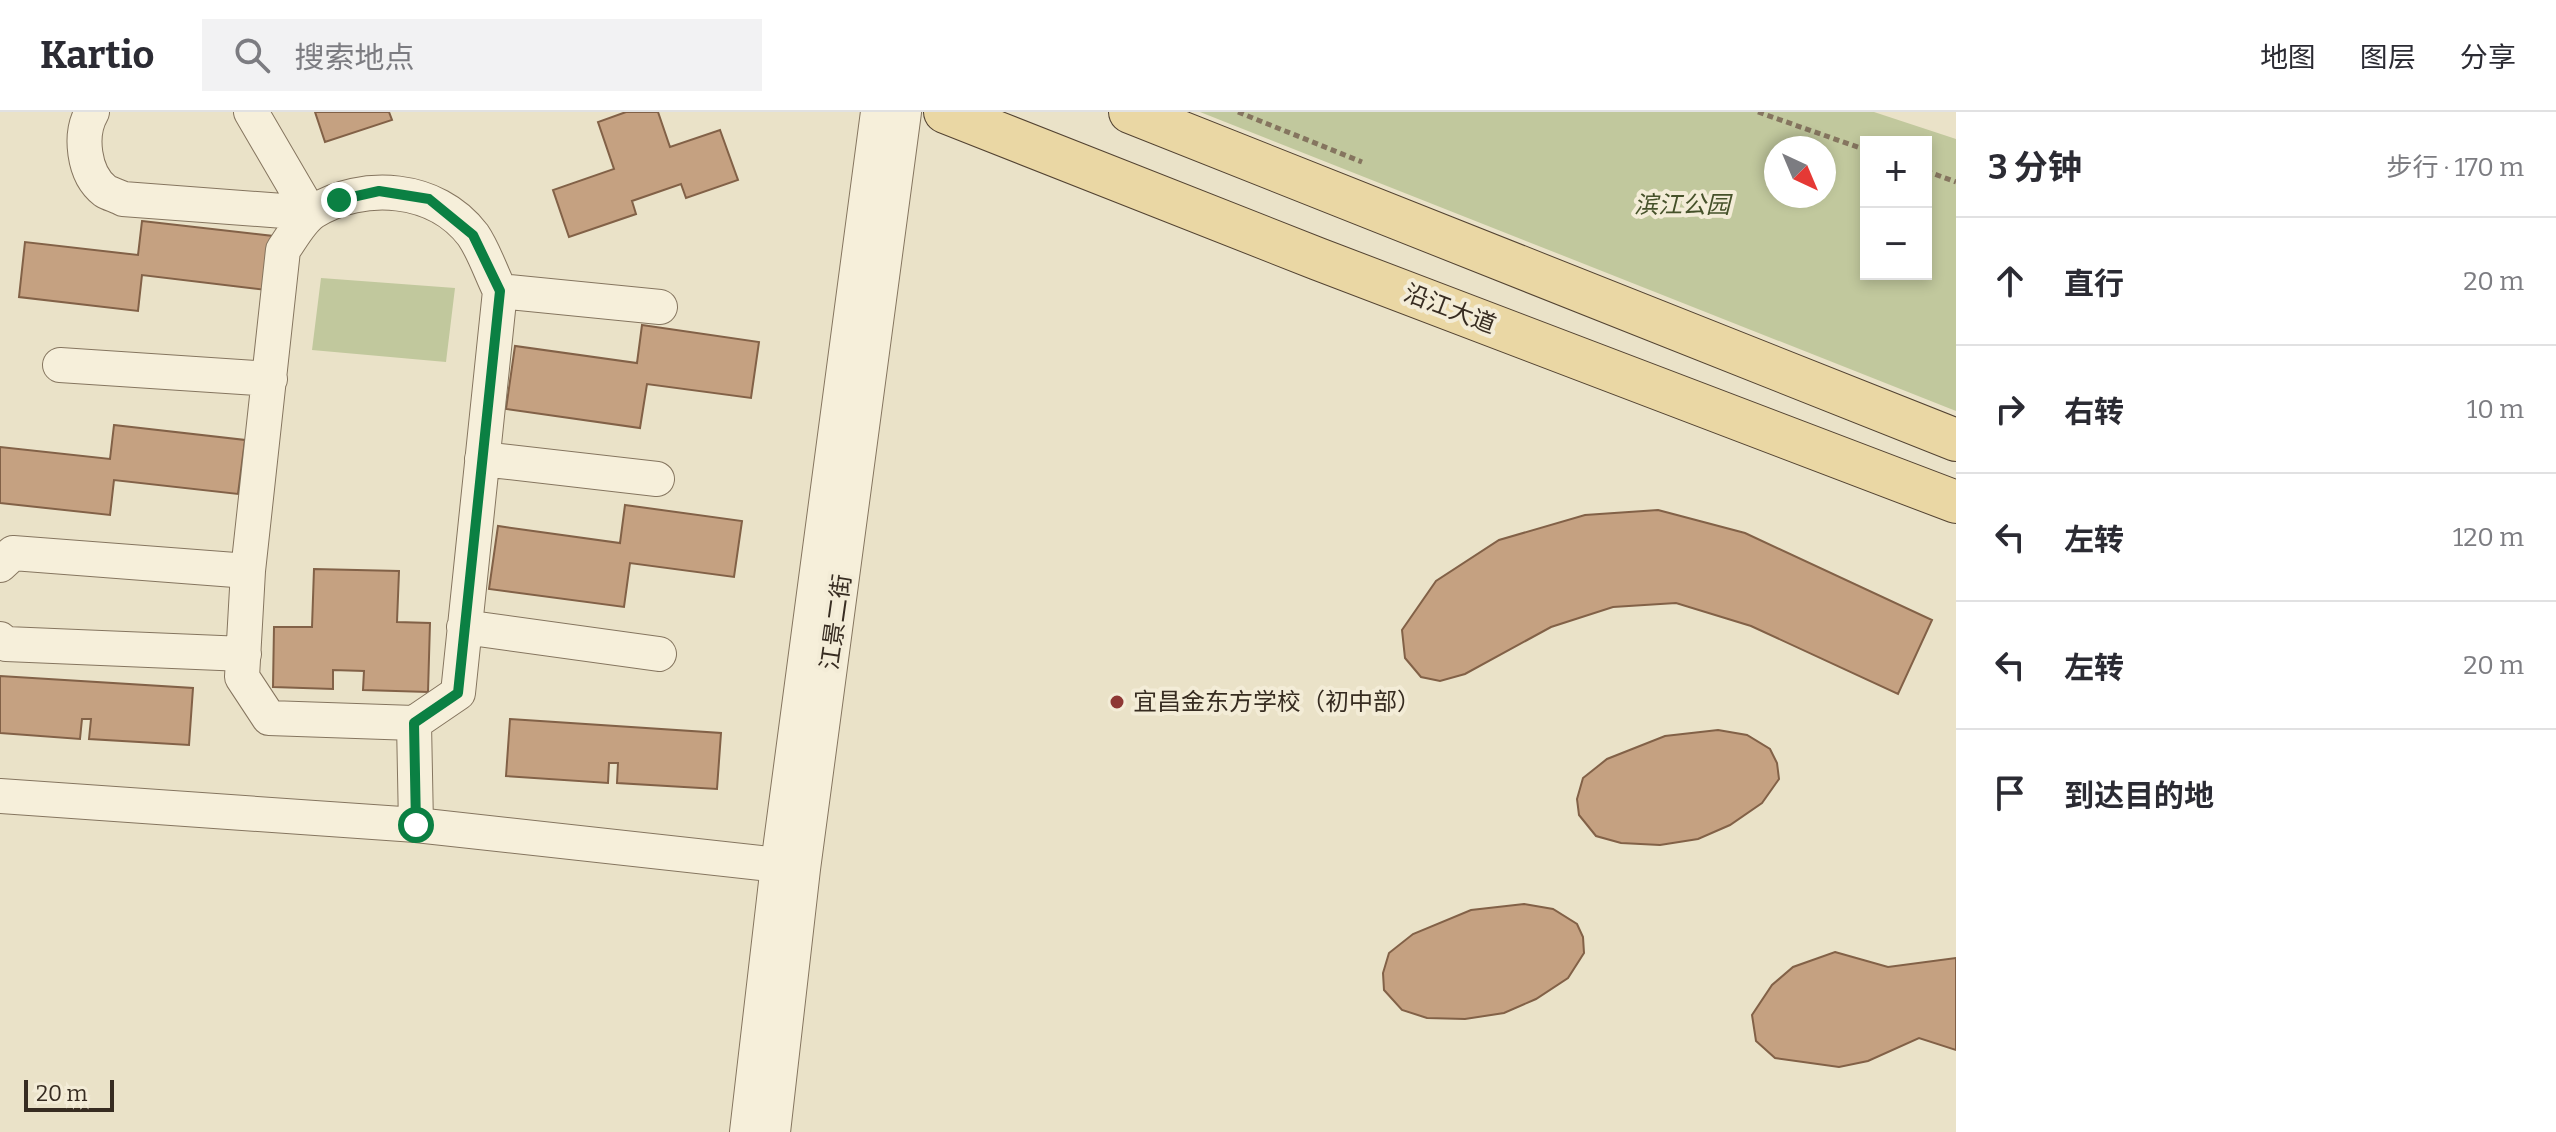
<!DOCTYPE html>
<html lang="zh">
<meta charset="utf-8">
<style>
:root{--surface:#fff;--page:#f2f2f3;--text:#2b2b33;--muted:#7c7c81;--line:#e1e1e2}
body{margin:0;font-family:Bitter,"Noto Sans SC",serif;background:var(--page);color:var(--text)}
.controls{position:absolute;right:24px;top:24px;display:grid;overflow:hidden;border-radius:0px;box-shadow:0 4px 12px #0003}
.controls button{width:72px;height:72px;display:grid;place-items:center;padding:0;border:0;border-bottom:2px solid var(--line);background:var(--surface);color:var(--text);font:40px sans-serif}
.compass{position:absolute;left:1764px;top:24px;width:72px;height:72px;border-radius:50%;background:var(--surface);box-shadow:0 4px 12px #0003;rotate:136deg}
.scale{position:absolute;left:24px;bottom:20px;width:90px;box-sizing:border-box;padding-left:8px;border:4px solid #372c21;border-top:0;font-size:22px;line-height:28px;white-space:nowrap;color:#372c21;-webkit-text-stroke:6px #f3ecd7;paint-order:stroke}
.stop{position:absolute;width:24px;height:24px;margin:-18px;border:6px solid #0b8043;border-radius:50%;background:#fff}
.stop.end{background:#0b8043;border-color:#fff;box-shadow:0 2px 8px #0008}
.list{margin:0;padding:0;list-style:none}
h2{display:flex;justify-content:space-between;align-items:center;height:104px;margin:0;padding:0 32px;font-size:34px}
h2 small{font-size:26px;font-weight:400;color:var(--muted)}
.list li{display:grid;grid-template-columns:52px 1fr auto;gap:24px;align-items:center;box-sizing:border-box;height:128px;padding:0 32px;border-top:2px solid var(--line)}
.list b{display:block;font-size:30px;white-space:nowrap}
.list em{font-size:26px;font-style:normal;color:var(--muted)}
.icon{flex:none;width:44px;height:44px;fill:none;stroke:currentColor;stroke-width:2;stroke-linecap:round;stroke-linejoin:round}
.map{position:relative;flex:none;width:1956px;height:1020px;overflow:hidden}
header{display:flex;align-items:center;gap:48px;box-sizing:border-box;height:112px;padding:0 40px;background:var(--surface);border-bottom:2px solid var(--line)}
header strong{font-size:38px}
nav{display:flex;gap:44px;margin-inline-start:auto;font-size:28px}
.search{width:560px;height:72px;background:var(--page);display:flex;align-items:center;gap:20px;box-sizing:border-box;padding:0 28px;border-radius:0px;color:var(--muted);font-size:30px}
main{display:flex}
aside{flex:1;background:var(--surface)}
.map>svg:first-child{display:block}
</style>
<header>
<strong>Kartio</strong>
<div class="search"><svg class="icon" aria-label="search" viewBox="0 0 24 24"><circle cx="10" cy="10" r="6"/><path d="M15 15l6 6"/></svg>搜索地点</div>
<nav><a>地图</a><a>图层</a><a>分享</a></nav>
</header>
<main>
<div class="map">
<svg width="1956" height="1020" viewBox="0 0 1956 1020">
<rect width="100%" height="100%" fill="#eae2c8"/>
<path fill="#c1c89d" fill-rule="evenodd" d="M1200,0H1874L1956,27V299ZM1866,30H1926V162H1866ZM1776,36H1824V84H1776Z
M321,166L455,176L446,250L312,238Z"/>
<path fill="#c5a181" stroke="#826147" stroke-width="2" d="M315,0H389L392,8L325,30Z
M626,0H658L670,35L720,18L738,68L686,86L681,72L632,89L636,102L569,125L553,78L614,57L598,10Z
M142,109L273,124L266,178L142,163L138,199L19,185L25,130L138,143Z
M642,213L759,230L751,286L647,272L640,316L506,297L515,234L637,251Z
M114,313L245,328L238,382L114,368L110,403L0,391V335L110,347Z
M625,393L742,409L734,465L630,451L624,495L489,477L498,414L620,431Z
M1658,398L1745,421L1932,508L1898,582L1751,514L1676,491L1613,495L1551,515L1465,562L1440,569L1421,565L1405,546L1402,518L1436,469L1499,428L1585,403Z
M314,457L399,459L397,510L430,511L428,580L363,578L364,559L333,558V577L273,575L274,515H312Z
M0,564L193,576L189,633L89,627L91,607H82L80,627L0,621Z
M510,607L721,621L717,677L617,671L618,651H609L608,671L506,664Z
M1718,618L1747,623L1770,637L1777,651L1779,667L1762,691L1730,713L1698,727L1660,733L1621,731L1596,724L1579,703L1577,687L1583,666L1607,647L1665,624Z
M1524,792L1553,797L1577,812L1583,825L1584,841L1568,866L1536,887L1504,901L1465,907L1427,906L1402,898L1384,878L1383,861L1389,841L1413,822L1471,798Z
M1835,840L1888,855L1956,846V938L1919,926L1868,949L1839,955L1775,946L1756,929L1752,903L1772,873L1793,855Z"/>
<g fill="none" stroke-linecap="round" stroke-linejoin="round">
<g stroke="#85755f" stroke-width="36">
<path id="minor" d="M92,0C79,22 83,62 105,79C110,82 118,84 123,87L310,101
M251,0L310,101
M500,179L660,195
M60,253L270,267
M482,347L657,367
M0,453L13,441L248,459
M464,515L659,542
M0,527L6,532L244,542
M414,611L269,606L242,565L248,459L283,138C291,127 301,108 313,100C363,69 436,74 473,123C484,139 491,161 500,179L458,581L414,611L416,713
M0,684L416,713L778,753
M747,1020L778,753L878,0
M773,1020L803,757L904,0"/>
</g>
<g stroke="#534332" stroke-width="44">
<path id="major" d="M945,0L1318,147L1956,390
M1130,0L1956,328"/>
</g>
<path stroke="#85755f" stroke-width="5" stroke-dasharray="6 4" stroke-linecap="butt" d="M1238,0L1362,50
M1758,0L1866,38
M1926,59L1956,70"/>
<use href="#minor" stroke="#f6efda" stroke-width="34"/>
<use href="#major" stroke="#ead7a4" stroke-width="42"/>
</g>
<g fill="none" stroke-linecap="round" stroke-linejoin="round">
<path stroke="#0b8043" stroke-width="10" d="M339,88L379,79L429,87L473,123L500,179L458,581L414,611L416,713"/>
</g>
<circle fill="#8e3834" stroke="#f3ecd7" stroke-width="3" cx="1117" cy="590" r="8"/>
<g text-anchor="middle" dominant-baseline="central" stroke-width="8" stroke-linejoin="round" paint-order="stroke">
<g font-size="24" font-style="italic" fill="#455129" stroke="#f3ecd7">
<text x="1682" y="93">滨江公园</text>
</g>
<g font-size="24" fill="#372c21" stroke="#f3ecd7">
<text transform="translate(1450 197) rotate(21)">沿江大道</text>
<text transform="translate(836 510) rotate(-82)">江景二街</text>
</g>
<g font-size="24" fill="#372c21" stroke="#f3ecd7" text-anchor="start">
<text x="1133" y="590">宜昌金东方学校（初中部）</text>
</g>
</g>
</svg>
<div class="controls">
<button>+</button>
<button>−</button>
</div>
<svg class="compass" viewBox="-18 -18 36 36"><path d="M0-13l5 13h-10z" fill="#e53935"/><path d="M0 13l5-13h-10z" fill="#7c7c81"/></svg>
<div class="scale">20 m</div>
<div class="stop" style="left:416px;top:713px"></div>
<div class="stop end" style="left:339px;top:88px"></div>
</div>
<aside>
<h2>3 分钟<small>步行 · 170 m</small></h2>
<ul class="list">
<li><svg class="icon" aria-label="ahead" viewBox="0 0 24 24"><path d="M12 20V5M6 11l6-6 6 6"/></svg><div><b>直行</b></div><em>20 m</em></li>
<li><svg class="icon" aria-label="right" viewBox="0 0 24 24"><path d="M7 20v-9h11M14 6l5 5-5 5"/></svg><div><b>右转</b></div><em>10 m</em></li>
<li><svg class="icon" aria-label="left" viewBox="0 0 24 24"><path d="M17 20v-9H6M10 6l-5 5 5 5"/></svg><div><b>左转</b></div><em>120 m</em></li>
<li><svg class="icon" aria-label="left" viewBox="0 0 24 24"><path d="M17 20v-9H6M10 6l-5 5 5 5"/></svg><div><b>左转</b></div><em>20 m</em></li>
<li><svg class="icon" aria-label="arrive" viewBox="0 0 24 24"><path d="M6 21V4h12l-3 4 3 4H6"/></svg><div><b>到达目的地</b></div></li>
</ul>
</aside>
</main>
